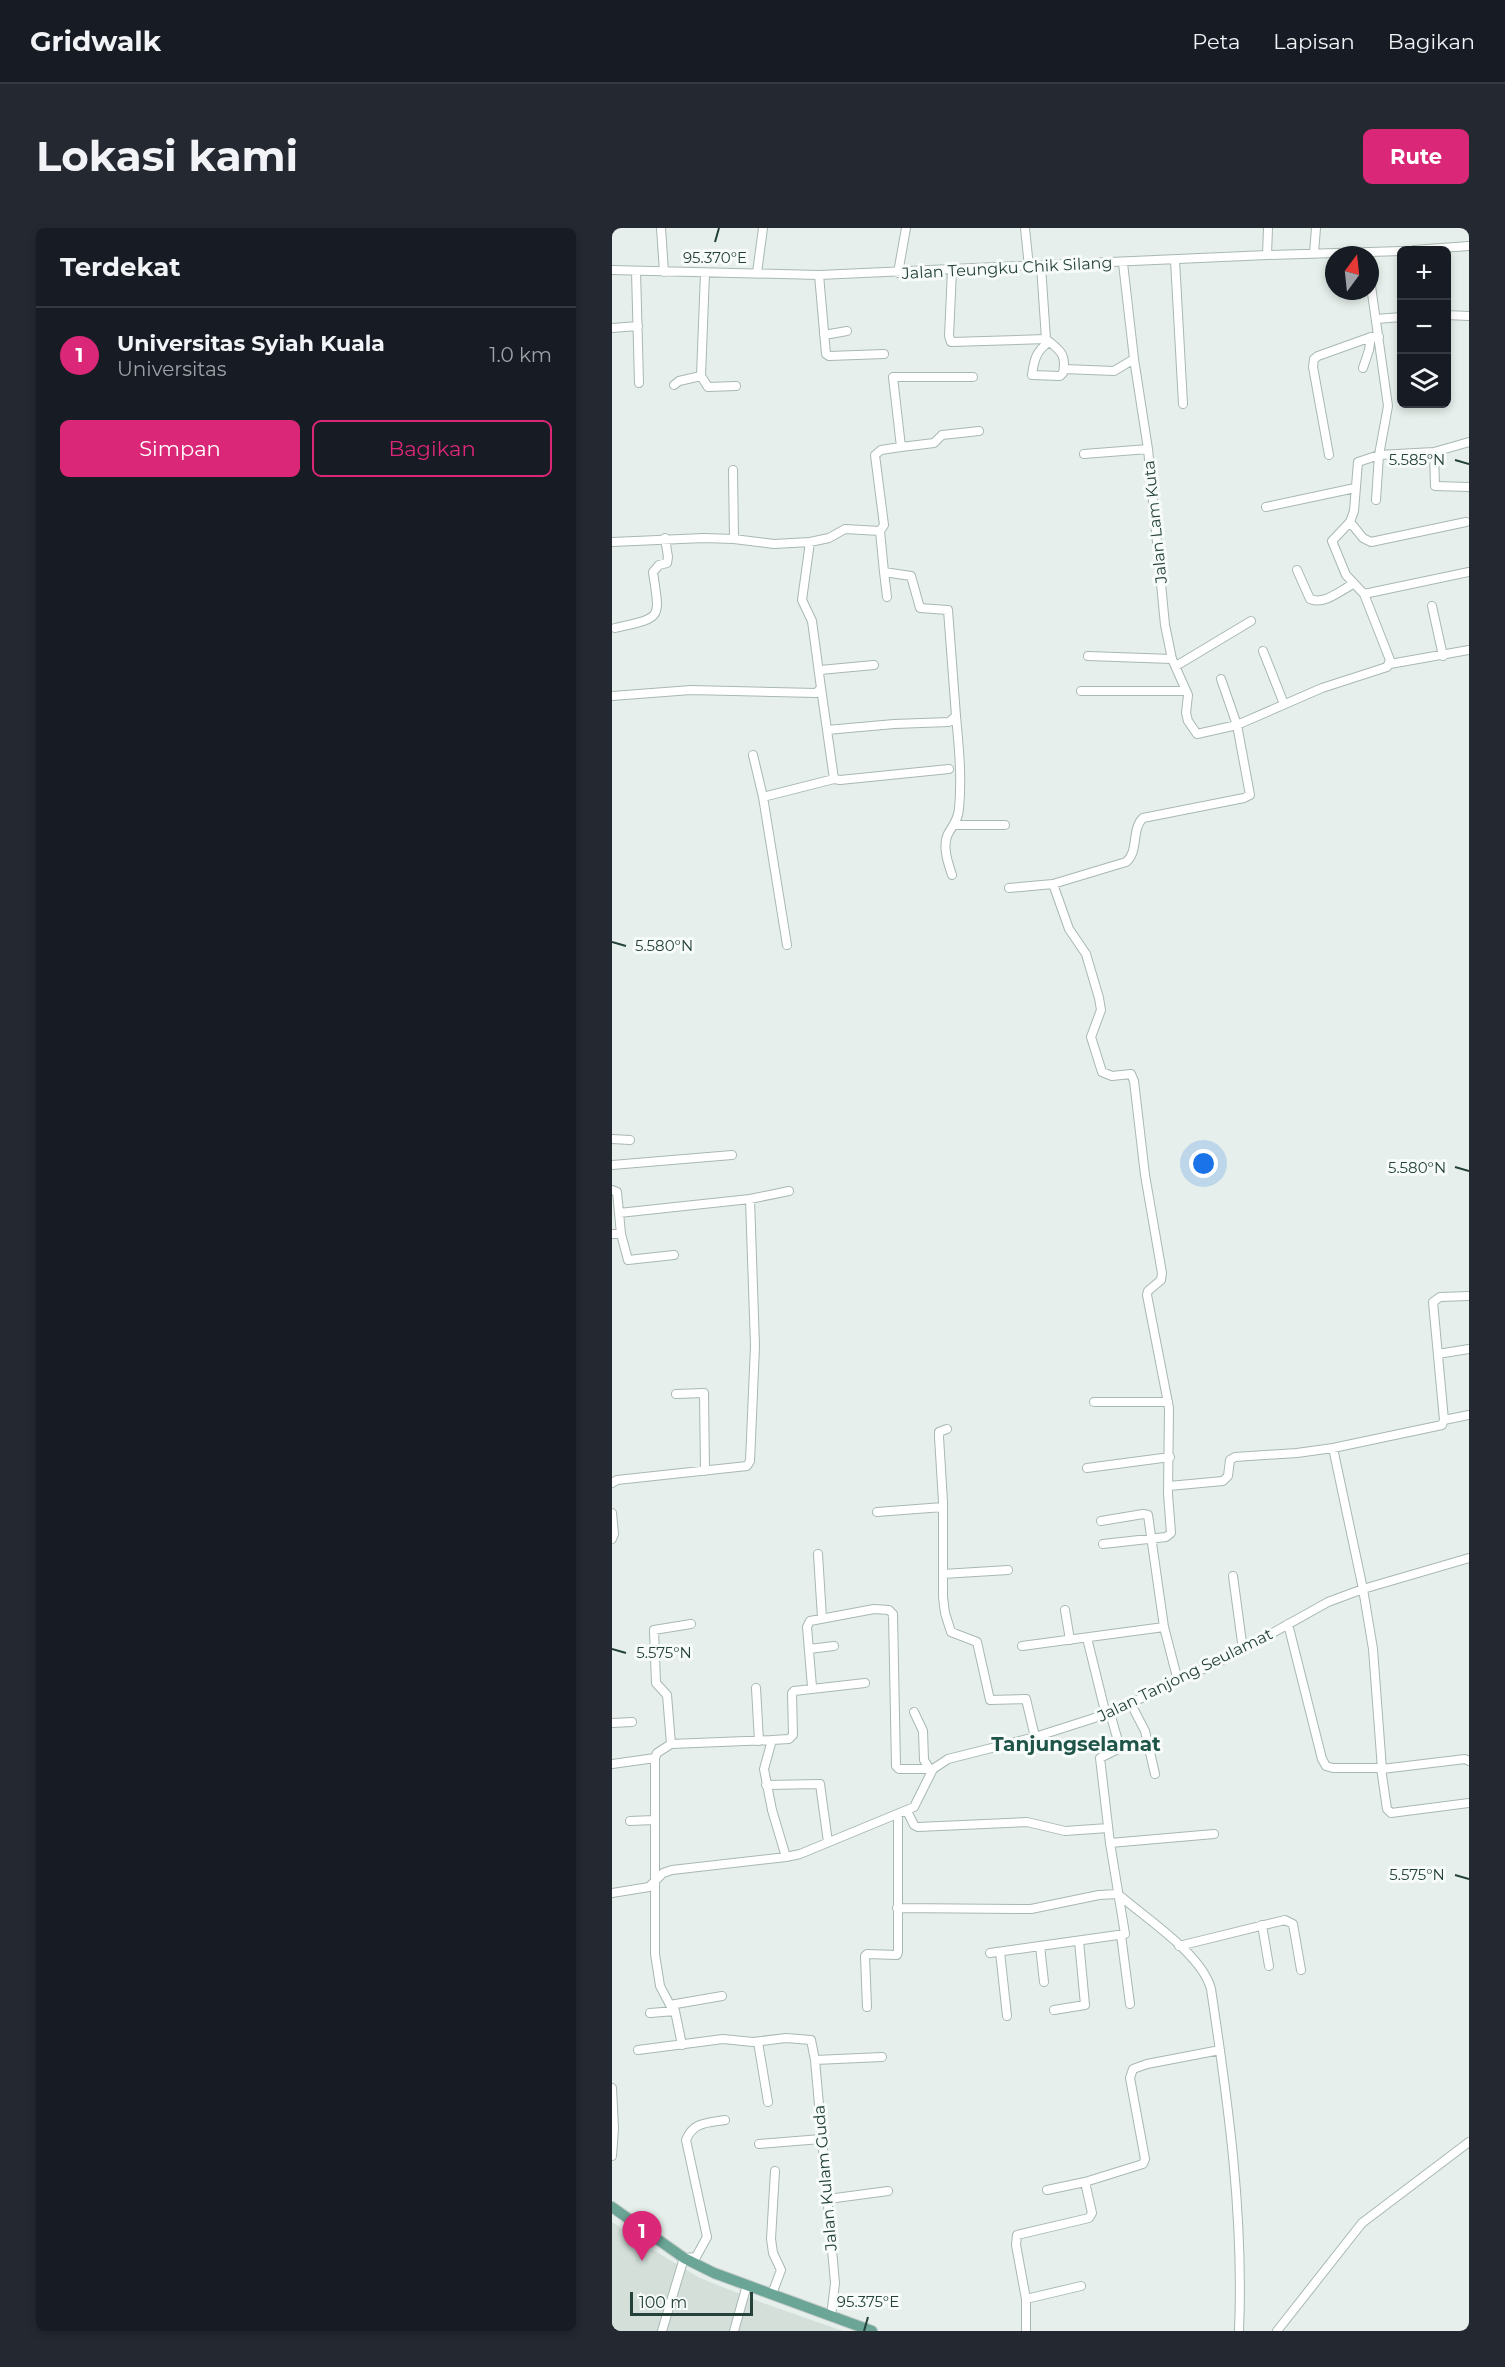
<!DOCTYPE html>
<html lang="id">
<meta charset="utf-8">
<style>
:root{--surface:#171b24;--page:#242831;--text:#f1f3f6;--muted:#9ea1a6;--line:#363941;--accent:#db2777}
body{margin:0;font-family:Montserrat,sans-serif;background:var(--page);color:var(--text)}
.controls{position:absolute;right:18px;top:18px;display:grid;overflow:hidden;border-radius:9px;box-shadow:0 3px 9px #0003}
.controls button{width:54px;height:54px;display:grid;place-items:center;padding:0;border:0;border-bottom:2px solid var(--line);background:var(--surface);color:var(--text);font:30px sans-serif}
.compass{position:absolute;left:713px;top:18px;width:54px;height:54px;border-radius:50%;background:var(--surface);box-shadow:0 3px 9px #0003;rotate:15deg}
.scale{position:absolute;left:18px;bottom:15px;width:123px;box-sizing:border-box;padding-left:6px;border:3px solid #24423a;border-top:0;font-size:16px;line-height:21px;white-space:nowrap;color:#24423a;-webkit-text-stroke:4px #f7fbf9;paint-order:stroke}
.you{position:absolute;left:592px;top:936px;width:21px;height:21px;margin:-15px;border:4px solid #fff;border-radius:50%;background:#1a73e8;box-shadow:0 0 0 9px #1a73e833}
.badge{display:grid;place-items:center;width:39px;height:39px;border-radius:50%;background:var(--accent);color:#fff;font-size:20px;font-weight:700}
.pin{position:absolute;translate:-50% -50px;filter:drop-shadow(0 2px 3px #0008)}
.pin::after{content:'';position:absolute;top:32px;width:21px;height:18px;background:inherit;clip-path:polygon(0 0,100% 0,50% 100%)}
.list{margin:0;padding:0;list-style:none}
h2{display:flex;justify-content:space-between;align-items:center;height:78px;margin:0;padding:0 24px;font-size:26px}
h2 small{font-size:20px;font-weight:400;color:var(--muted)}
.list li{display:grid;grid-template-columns:39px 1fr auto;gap:18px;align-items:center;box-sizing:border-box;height:96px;padding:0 24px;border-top:2px solid var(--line)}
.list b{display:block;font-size:22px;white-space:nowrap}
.list p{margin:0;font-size:20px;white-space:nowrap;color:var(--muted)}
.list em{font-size:20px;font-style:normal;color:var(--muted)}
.actions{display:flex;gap:12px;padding:18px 24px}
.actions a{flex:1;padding:14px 0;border:2px solid var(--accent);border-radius:9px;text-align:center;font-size:21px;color:var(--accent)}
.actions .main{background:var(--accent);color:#fff}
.icon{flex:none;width:33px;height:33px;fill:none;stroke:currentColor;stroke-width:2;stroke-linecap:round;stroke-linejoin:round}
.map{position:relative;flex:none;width:857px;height:2103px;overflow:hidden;border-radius:9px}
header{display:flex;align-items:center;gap:36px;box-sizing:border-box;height:84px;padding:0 30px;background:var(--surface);border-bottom:2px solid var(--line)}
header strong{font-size:28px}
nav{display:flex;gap:33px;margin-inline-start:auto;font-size:21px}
.intro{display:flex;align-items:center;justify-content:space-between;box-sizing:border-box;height:144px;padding:0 36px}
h1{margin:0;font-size:42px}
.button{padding:15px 27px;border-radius:9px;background:var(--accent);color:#fff;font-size:21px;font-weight:700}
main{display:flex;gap:36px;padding:0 36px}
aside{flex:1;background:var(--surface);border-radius:9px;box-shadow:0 3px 9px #0003}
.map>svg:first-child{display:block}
</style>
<header>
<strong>Gridwalk</strong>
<nav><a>Peta</a><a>Lapisan</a><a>Bagikan</a></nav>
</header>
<div class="intro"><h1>Lokasi kami</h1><a class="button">Rute</a></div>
<main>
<aside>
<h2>Terdekat<small></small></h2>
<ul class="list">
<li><span class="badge">1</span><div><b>Universitas Syiah Kuala</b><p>Universitas</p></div><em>1.0 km</em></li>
</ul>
<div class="actions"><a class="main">Simpan</a><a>Bagikan</a></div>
</aside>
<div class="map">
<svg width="857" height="2103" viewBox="0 0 857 2103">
<rect width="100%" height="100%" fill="#e6efeb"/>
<path fill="#d4dfda" d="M0,1994L33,2017L88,2050L151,2075L231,2103H0Z"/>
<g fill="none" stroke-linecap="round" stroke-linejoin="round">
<g stroke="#a8b8b2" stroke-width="10">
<path id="minor" d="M49,0L52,44
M413,0L417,39
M802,22L857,18
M702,25L704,0
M655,27L656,0
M563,32L571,176
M511,35L522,131L536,221L553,397L560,431L576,467L574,485L576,493L585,506L625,497L710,460L775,439L778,432L752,366L734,347L720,313L738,294L742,283L746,234L767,227L776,178L758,51
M429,38L434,111C447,122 455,125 451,145L448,148L420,147C422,132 424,123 437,114
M0,42L207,47L655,27L790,23
M340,42L337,108L339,114L434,111
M24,43L27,155
M145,45L151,0
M286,45L294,0
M207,47L214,126L217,128L272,126
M834,87L857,88
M764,91L790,89
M0,100L26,98
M212,107L235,103
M751,140L757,122L759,109
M452,141L502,143L522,131
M89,148L96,159L124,158
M361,149H281L289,219L322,215L330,207L367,203
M62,157L67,153L89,148L93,45
M822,224L823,258L857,259
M472,226L536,221
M717,227L701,139L702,131L706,128L759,109H767
M121,242L122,311
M764,272L767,227L822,224L857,214
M654,279L743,260
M738,294L751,310L759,314L854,294
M268,303L272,297L263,227L269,222L289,219
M0,314L92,310L122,311L162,316L198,314L217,310L233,301L268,303L272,344L299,348L308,380L336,382L344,488L337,494L282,496L215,502
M685,342L698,371C712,377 728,363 741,356
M272,344L275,369
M752,366L857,344
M820,378L831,428
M3,400C51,389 48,392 41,344L47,337L55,335L56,329L53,310
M651,423L672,476
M476,428L560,431
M778,436L857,422
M564,438L639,393
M208,442L262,437
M209,460L222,551L228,552L337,541
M469,463H573
M0,468L79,462L204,465L209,460L200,393L190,372L198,314
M141,527L151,569
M344,597H393
M340,647C336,635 330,618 336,606C341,597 346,592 347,581C350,550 347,520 344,488
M441,656L457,701L474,726L487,770L489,782L479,809L490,844L500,848L519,846L522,853L533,947L550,1045L549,1052L536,1063L535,1067L557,1180L556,1266L559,1305L554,1309L491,1316
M397,660L441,656L514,634C527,624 519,601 531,590L632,570L638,567L625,497L609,451
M175,717L151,569L222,551
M0,911L18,912
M0,937L120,927
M0,962L5,964L7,985
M0,1006H9L7,985L138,971L177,963
M9,1006L16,1032L62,1027
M826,1126L857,1121
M64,1166L92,1165L93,1243
M482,1174H556
M832,1192L857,1187
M335,1201L327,1204V1209L331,1274V1369L333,1385L339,1404L365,1414L378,1472L414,1471L423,1509
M721,1220L751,1361L761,1421L770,1541L853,1531L857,1533
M475,1240L558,1229
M0,1255L5,1252L135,1238L138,1233L143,1118L138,971
M557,1258L611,1253L616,1248L618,1232L623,1229L685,1225L721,1220L830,1197L832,1192L821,1074L828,1069L857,1068
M265,1284L331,1279
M0,1285L2,1306L0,1311
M489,1293L531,1286L536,1287L552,1399L566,1453
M206,1326L210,1390
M331,1346L396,1342
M621,1348L631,1422
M453,1382L458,1412
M79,1396L42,1402L44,1455L55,1467L59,1516L160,1512L152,1541L160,1582L174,1629
M676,1396L710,1531L714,1538L721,1540H769L775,1581L779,1585L857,1575
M475,1410L494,1487
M410,1418L552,1399
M197,1421L222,1418
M200,1459L195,1399L198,1393L262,1381L277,1382L281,1386L284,1538L287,1541H321
M144,1460L147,1513
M519,1476L533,1503L543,1546
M302,1484L311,1503L312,1532L317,1540
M0,1495L20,1494
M160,1512L177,1511L181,1507L180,1465L182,1463L253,1455
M0,1536L43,1530
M154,1557L208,1556L216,1614
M295,1583L302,1597L306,1599L415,1594L453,1603L496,1600
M18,1593L42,1592
M498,1615L602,1606
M0,1665L37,1659L51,1645L60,1642L174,1629L188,1626L302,1579L321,1541L336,1531L423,1509L498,1485L623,1426L716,1374L751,1361L857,1330
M285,1680L419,1681L487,1667L506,1666C533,1690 590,1726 599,1761C616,1874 632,1988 627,2103
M650,1697L657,1738
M509,1707L518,1776
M428,1718L432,1754
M567,1718L673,1692L681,1696L689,1742
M388,1724L395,1788
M378,1725L513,1706L498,1615L488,1530L508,1520L498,1485
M58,1777L48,1758L43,1726V1530L45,1525L59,1516
M255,1779L253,1728L255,1726L285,1727L286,1724V1587
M442,1782L473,1777L467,1713
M38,1785L63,1783
M146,1814L156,1874
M70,1817L63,1783L58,1777L110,1768
M26,1822L111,1811L141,1814L174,1810L199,1812L203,1832L223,2055L219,2088
M203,1832L270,1829
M147,1916L209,1911
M0,1928L2,1900L0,1860
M435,1962L473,1954
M216,1971L276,1963
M160,2066L169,2042L161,2025L159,2011L163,1943
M414,2071L469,2058
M50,2103L72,2030L84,2029L95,2009L74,1912C81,1894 95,1895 113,1892
M122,2103L135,2057
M414,2103V2071L404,2017L405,2007L477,1990L480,1985L473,1954L531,1936L533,1931L518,1850L521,1841L535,1836L608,1822
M665,2103L750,1995L857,1914"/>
</g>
<g stroke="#c2cac8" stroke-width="12">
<path id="major" d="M0,1979L72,2030L102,2045L260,2103"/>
</g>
<use href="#minor" stroke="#fff" stroke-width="8"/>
<use href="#major" stroke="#6aa596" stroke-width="10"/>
</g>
<path fill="none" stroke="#24423a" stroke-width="2" d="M103,14L107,0M843,232L857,236M0,714L14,718M843,939L857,943M0,1421L14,1425M843,1647L857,1651M252,2103L256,2089"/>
<g text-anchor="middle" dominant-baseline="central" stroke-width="6" stroke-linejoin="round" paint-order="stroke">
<g font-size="16" fill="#24423a" stroke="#f7fbf9">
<text transform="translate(395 40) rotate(-3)">Jalan Teungku Chik Silang</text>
<text transform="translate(543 294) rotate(-96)">Jalan Lam Kuta</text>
<text transform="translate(573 1447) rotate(-26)">Jalan Tanjong Seulamat</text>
<text transform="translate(213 1950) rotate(-95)">Jalan Kulam Guda</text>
</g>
<g font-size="20" font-weight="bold" fill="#1f5548" stroke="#f7fbf9">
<text x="464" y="1516">Tanjungselamat</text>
</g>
</g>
<g font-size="15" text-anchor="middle" fill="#24423a" stroke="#f7fbf9" stroke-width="6" stroke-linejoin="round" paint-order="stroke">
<text x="103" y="35">95.370°E</text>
<text x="805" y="237">5.585°N</text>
<text x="52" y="723">5.580°N</text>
<text x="805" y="945">5.580°N</text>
<text x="52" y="1430">5.575°N</text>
<text x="805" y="1652">5.575°N</text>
<text x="256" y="2079">95.375°E</text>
</g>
</svg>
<div class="controls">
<button>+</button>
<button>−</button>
<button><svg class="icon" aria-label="layers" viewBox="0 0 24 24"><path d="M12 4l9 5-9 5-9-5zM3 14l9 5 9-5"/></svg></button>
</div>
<svg class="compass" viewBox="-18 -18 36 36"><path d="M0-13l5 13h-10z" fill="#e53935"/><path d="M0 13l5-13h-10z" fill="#9ea1a6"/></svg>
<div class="scale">100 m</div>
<div class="you"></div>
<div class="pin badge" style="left:30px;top:2033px">1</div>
</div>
</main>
